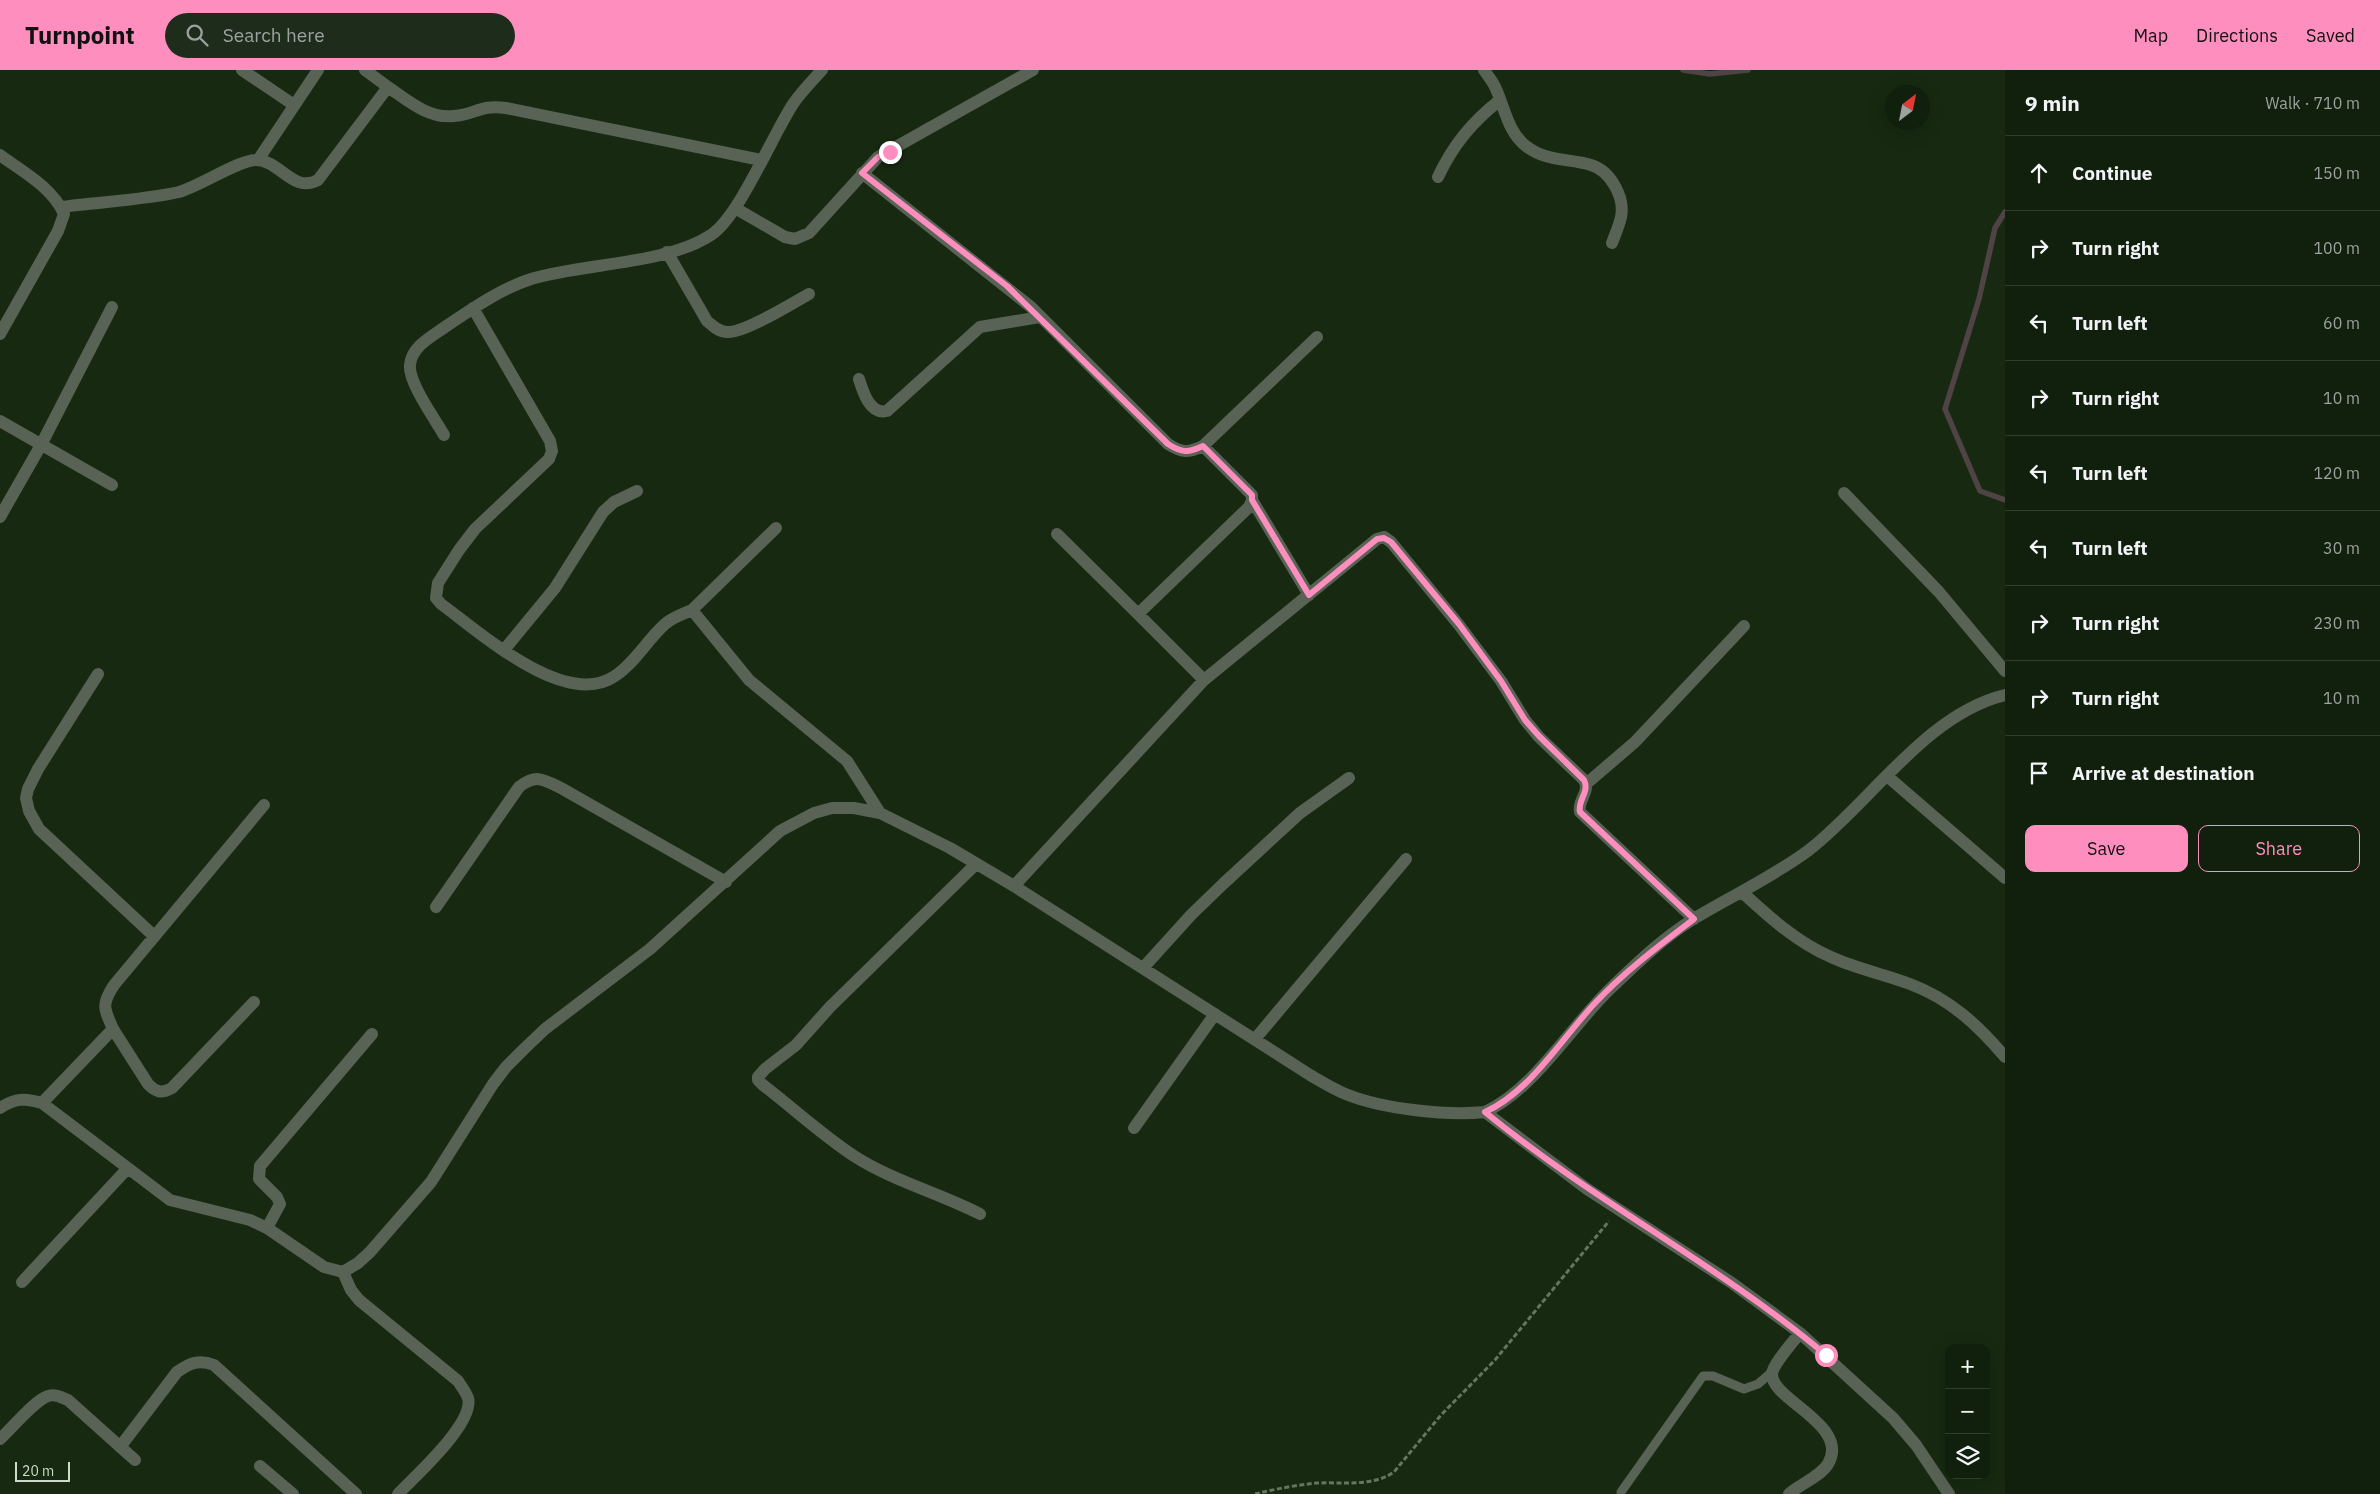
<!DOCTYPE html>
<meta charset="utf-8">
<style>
:root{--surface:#111f0d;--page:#1e2c1b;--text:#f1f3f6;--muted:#9ca29d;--line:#303d2e;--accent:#fe8ebd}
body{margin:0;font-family:"IBM Plex Sans",sans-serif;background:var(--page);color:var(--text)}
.controls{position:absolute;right:15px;bottom:15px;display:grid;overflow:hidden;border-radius:10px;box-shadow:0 5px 20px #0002}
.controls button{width:45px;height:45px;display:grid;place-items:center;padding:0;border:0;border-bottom:1px solid var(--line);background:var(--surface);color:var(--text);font:25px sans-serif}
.compass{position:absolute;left:1885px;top:15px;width:45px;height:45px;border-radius:50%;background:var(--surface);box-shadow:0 5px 20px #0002;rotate:32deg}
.scale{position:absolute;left:15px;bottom:12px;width:55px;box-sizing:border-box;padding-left:5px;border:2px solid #cedacb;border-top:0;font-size:14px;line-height:18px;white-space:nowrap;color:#cedacb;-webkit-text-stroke:4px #172911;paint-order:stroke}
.stop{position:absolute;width:15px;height:15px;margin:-11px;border:4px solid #fe8ebd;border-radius:50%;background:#fff}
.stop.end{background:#fe8ebd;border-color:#fff;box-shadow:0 1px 5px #0008}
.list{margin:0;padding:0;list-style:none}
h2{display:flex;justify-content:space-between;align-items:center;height:65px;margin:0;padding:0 20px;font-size:21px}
h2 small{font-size:16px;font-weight:400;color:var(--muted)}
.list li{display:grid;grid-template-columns:32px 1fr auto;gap:15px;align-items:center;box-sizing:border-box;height:75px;padding:0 20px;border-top:1px solid var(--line)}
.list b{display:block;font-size:19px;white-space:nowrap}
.list em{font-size:16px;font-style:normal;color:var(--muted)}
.actions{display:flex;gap:10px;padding:15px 20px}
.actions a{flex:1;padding:11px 0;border:1px solid var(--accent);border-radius:10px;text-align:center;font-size:18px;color:var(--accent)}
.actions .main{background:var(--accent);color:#111}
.icon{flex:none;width:28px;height:28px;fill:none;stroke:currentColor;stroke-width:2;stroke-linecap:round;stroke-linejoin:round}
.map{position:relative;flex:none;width:2005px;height:1424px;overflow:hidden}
header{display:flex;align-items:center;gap:30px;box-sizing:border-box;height:70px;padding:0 25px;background:var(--accent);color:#111}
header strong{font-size:24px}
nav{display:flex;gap:28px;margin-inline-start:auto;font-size:18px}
.search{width:350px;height:45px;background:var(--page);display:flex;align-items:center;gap:12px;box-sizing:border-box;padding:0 18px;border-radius:28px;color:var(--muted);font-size:19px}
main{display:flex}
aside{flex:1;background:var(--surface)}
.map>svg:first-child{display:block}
</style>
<header>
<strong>Turnpoint</strong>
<div class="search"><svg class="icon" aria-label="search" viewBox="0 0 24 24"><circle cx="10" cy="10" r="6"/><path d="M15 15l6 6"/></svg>Search here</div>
<nav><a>Map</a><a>Directions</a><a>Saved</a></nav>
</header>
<main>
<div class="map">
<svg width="2005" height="1424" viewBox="0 0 2005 1424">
<rect width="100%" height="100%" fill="#172911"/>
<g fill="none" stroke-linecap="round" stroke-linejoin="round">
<path stroke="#504345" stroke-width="5.5" d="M1683,0L1710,4L1748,0
M2005,142L1995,158L1979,229L1945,339L1980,421L2005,430"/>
<path stroke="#667561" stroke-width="3" stroke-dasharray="5 2.5" stroke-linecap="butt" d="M1255,1424C1275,1419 1297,1415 1317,1413C1343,1412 1372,1417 1394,1402L1441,1345L1495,1290L1609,1151"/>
<path stroke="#586255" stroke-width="9" d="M1621,1422L1703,1306H1713L1744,1319L1758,1314L1772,1302"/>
<path stroke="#586255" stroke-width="12" d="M242,0L294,35
M365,0L388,17
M1484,0C1488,6 1494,13 1496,19C1505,39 1508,62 1526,76C1546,92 1569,88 1591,95C1611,101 1625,128 1621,147C1619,156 1615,165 1612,173
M0,85C23,102 52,117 64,144L58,161L0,264
M258,90L318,0
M862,103L1031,237L1168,374C1182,383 1188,383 1203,376L1317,267
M1438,107C1453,75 1472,52 1500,30
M61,137C98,132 144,130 179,122C200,116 239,90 256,90C280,90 293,124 318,110L388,17C407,30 428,49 454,46C475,45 480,34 506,38L761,90
M735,138L785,167L795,169L809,163L878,87L1033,0
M667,182L707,251C713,256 719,262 727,262C743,264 793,233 809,224
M473,238L550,371L552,381L549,389L475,459L459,480L438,513L436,528L441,534C480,562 565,640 615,606C635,593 647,570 665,554C673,547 683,544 692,540
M859,309C863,322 870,345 887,341L980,257L1040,247
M0,351L112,415
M444,365C435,349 408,312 410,295C411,277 432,266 445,257C472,239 500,219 531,209C583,193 665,195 711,165C739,147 772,66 793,34C801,22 812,11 822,0
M1844,423L1939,522L2005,601
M1252,430L1309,525
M0,447L41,375L112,237
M776,458L692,540L749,610L847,691L880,743
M1057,464L1138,544
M504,580L555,518L603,442L614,432L637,421
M98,604L38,699L28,719L26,728L29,741L39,759L154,866
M1204,610L1377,469L1384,467L1391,472L1459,555L1501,611L1525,650L1539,667L1584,710C1591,722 1577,730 1580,742L1694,849
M1887,706L2005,808
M1586,714L1635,672L1744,556
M976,794L830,937L796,975L765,999L758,1007V1010L763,1015C793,1038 822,1065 854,1086C893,1111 939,1123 980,1144
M1014,816L1204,610L1138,544L1249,437L1252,430V425L1203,376
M1743,823C1769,847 1798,873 1831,887C1857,899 1884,904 1910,914C1950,929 1978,955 2005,987
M436,837L519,717C536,704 543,709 561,718L726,812
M1143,898L1191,845L1223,814L1300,743L1349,708
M113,959L148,1014C156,1022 161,1024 172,1018L254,932
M1255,969L1406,789
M42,1033L113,959C104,938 101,935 114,915L264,735
M0,1038C15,1028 25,1028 42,1033L170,1130L250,1150L267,1158L324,1197L343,1202L358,1193L370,1182L431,1112L493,1014L506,997L524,979L545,959L650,879L780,761L814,743L832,738H854L880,743L950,778L1014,816L1310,1005C1322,1012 1335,1020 1348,1025C1384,1039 1447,1046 1485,1042C1534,1020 1572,955 1611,918C1637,893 1664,867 1695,848C1733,825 1773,807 1809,780C1871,732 1926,644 2005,625
M1485,1042L1587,1119L1732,1213L1800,1263L1893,1348L1916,1375L1949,1424
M1134,1058L1215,944
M267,1158L280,1134L277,1127L259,1109L260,1096L372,964
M343,1202L351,1220L359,1230L458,1311C461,1316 466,1322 468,1328C475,1353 415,1406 398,1424
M22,1212L127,1099
M0,1369C11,1359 35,1330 48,1326C56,1324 61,1327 68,1330L135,1390
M120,1377L177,1302C190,1293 199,1289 214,1295L356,1424
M260,1396L293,1424
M1789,1424C1800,1414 1820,1407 1828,1394C1851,1355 1771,1330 1772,1304C1773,1294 1793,1272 1800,1263"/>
</g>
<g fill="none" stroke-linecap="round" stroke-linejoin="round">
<path stroke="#fe8ebd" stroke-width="6" d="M890,82L878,87L862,103L1007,216L1168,374C1182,383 1188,383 1203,376L1252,425V430L1309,525L1377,469L1384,468L1391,472L1459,554L1501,611L1525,650L1539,666L1584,710C1590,722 1577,731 1580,742L1694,849C1660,875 1625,901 1595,933C1562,968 1530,1022 1485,1042C1593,1131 1719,1195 1826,1285"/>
</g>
</svg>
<div class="controls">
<button>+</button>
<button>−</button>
<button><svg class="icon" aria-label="layers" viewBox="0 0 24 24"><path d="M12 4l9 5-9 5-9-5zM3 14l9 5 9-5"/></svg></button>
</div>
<svg class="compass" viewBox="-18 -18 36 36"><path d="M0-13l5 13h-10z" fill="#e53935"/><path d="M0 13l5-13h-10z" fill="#9ca29d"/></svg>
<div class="scale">20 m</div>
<div class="stop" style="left:1826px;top:1285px"></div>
<div class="stop end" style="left:890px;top:82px"></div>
</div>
<aside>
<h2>9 min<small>Walk · 710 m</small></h2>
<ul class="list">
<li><svg class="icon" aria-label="ahead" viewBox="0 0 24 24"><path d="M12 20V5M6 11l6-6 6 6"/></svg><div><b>Continue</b></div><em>150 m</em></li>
<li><svg class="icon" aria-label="right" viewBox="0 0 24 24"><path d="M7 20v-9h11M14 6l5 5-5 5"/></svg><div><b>Turn right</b></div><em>100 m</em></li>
<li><svg class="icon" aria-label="left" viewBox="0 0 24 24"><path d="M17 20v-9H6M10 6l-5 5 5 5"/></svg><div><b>Turn left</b></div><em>60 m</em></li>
<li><svg class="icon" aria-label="right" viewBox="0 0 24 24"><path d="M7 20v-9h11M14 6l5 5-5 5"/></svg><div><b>Turn right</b></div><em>10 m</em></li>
<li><svg class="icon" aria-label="left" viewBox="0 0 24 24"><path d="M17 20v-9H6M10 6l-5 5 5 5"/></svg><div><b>Turn left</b></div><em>120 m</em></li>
<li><svg class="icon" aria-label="left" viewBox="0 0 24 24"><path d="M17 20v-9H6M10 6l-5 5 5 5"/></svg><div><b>Turn left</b></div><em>30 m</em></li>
<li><svg class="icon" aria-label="right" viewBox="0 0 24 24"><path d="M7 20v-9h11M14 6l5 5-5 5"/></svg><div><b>Turn right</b></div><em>230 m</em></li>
<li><svg class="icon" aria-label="right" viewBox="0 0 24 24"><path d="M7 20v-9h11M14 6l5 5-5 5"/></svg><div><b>Turn right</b></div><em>10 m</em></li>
<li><svg class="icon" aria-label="arrive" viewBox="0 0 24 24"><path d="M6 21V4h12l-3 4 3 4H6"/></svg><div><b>Arrive at destination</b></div></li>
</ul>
<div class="actions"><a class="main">Save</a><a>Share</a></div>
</aside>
</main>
